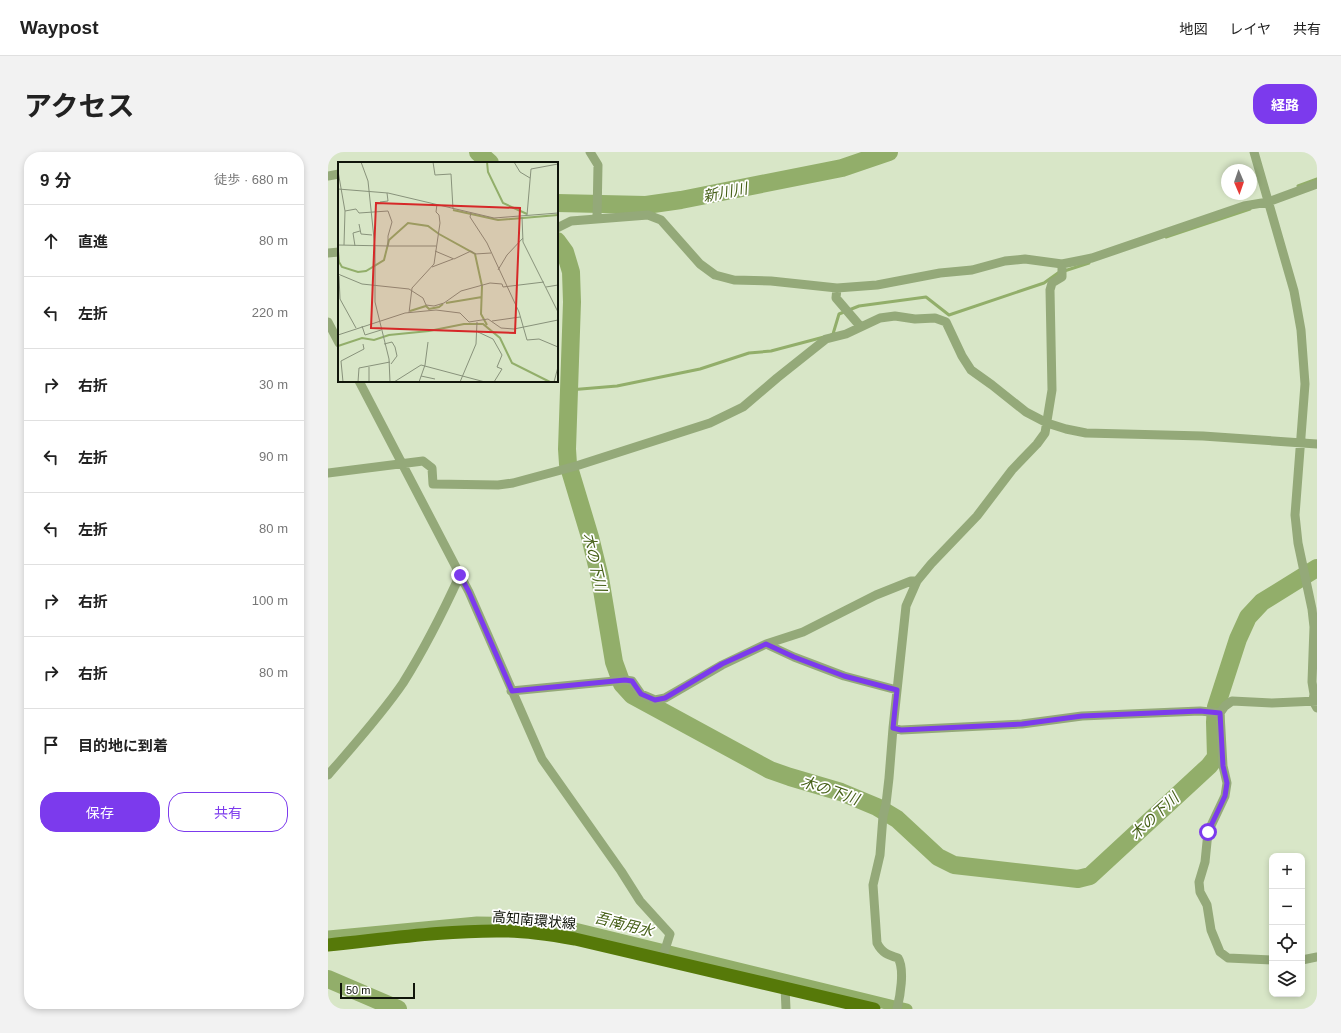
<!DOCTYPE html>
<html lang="ja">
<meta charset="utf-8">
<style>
:root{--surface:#fff;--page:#f2f2f2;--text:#222;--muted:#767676;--line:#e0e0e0;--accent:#7c3aed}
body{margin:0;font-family:Helvetica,"Noto Sans JP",sans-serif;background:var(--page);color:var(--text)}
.controls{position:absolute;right:12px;bottom:12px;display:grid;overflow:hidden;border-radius:8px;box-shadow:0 2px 6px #0003}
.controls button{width:36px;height:36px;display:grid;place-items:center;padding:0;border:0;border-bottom:1px solid var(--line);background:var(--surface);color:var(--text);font:20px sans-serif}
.compass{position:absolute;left:893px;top:12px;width:36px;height:36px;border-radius:50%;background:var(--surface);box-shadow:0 2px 6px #0003;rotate:178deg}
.scale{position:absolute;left:12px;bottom:10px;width:75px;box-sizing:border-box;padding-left:4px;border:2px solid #10150a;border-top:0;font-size:11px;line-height:14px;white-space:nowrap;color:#10150a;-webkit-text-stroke:3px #fff;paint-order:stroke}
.stop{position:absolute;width:12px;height:12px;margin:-9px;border:3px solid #7c3aed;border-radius:50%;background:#fff}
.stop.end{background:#7c3aed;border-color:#fff;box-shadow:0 1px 4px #0008}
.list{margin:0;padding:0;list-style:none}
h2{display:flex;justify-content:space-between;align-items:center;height:52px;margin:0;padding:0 16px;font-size:17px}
h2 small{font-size:13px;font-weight:400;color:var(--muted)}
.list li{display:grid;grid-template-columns:26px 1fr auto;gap:12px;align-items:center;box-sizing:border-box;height:72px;padding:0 16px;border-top:1px solid var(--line)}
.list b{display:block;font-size:15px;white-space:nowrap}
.list em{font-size:13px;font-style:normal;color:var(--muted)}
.actions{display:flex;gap:8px;padding:12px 16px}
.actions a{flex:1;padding:9px 0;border:1px solid var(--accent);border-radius:16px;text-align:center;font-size:14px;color:var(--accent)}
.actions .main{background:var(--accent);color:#fff}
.icon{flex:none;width:22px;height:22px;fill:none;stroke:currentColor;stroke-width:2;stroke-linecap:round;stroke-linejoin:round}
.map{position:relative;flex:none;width:989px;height:857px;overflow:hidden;border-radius:16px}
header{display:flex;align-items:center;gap:24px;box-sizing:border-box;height:56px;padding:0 20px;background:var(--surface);border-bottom:1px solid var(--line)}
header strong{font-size:19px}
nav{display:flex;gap:22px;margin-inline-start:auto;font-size:14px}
.intro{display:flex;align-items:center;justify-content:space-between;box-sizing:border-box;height:96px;padding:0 24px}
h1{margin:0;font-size:28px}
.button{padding:10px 18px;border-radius:16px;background:var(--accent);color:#fff;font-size:14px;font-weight:700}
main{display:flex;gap:24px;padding:0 24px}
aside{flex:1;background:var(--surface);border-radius:16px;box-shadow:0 2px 6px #0003}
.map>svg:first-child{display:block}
</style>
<header>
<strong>Waypost</strong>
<nav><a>地図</a><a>レイヤ</a><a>共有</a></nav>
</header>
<div class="intro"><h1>アクセス</h1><a class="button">経路</a></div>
<main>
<aside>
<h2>9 分<small>徒歩 · 680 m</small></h2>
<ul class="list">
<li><svg class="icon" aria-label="ahead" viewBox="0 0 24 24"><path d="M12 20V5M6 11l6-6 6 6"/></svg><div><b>直進</b></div><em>80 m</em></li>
<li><svg class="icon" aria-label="left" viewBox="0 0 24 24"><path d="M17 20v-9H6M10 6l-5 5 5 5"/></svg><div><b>左折</b></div><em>220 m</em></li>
<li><svg class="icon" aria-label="right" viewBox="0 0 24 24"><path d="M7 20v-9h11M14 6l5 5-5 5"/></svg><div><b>右折</b></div><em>30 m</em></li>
<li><svg class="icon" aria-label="left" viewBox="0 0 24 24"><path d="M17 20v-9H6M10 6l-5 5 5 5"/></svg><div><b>左折</b></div><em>90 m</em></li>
<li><svg class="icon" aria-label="left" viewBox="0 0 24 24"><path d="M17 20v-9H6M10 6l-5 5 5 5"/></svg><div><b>左折</b></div><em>80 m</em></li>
<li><svg class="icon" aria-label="right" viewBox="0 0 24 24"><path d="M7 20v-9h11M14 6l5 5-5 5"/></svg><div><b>右折</b></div><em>100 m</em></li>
<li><svg class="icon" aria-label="right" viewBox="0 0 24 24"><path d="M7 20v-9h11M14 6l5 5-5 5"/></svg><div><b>右折</b></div><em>80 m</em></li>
<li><svg class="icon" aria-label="arrive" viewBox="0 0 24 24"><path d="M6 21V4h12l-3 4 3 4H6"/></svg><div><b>目的地に到着</b></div></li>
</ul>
<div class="actions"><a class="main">保存</a><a>共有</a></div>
</aside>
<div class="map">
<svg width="989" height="857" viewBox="0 0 989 857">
<rect width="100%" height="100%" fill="#d8e6c7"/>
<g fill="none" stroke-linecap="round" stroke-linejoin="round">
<path stroke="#92ae6a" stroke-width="3" d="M970,34L989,27
M838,85L922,57
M503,183L505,182L511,162L531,154L598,145L621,163L716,131L730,121L761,111
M241,238L289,234L372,217L421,201L443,199L496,185"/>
<path stroke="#92ae6a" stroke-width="11" d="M0,784L149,770L204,771L247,776L579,857"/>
<path stroke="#92ae6a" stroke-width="18" d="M150,0L162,11
M229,51L318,53L353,48L514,16L561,0
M229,89L237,100L243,120L244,150L239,297L240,312L262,385L272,426L286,510L294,532L304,543L442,618L462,625L513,640L549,655L569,667L610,705L626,713L750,727L762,724L881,614L888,605L887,570L888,555L910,487L920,465L934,450L989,416
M0,827L70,857"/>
<path stroke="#94a979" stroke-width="9" d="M262,0L270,13L269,66
M926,0L966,139L973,178L977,232L967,363L970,391L984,457L986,475L984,530L986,542L985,549L989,556
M0,24L11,22
M229,76L243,69L320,63L333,68L372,112L387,123L406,128L443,129L509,136L549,133L612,121L644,118L677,109L697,107L734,112L764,106L916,54L940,50L989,32
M0,101L11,100
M509,136L508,146L532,174
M0,170L11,191
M31,229L141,440L214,607L293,719L312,749L342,782L334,807
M0,321L95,309L104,316L105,332L170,333L185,331L248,314L382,271L415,255L449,226L498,187L518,182L552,166L567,164L587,167L607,166L618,170L634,204L643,218L664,233L698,260L719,271L738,277L758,281L875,284L989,292
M438,492L475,480L548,443L583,429H589
M183,539L297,528L304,529L313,542L327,548L337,546L394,513L438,492L466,505L516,524L569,538
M565,576L573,578L694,572L754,564L872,559L892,561
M0,623C25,594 54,562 75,531C97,496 115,460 132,423
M944,808L900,806L892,800L883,778L879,753L872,740L871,730L877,710L880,680L897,644L899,631L895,614L892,561L897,554L904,549L944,551L989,549
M974,808L989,805
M457,835L458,857
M569,857C572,845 577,817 570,806C560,803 554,801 549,791L545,733L552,703L555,664L558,652L561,626L565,576L578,454L589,429L603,412L649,364L684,318L709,292L717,281L724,238L722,138L724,131L734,125V112"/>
<path stroke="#567909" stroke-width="13" d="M0,793C59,787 118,778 177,779C200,779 224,783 247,787L546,857"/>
</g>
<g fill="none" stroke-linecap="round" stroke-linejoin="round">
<path stroke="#7c3aed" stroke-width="5" d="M132,423L141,440L184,539L297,528L304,529L313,542L327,548L337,546L394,512L438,492L466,505L516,524L569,538L565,576L573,578L694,572L754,564L872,559L892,561L895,614L899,631L897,644L880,680"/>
</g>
<g text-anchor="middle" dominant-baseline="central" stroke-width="3.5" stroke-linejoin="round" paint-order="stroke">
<g font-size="14" fill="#10150a" stroke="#fff">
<text transform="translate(206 768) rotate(5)">高知南環状線</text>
</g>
<g font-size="15" font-style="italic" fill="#466018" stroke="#fff">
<text transform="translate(397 40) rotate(-11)">新川川</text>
<text transform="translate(267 410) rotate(77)">木の下川</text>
<text transform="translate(502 638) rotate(19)">木の下川</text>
<text transform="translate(826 664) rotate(-43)">木の下川</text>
<text transform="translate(296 772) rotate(14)">吾南用水</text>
</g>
</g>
<g transform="translate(10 10)">
<rect width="220" height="220" fill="#d8e6c7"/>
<path fill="none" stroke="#92ae6a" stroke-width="2" d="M149,0L150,10L165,41L189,52M115,48L160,58L220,53M0,89L1,100L4,105L20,110L28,109L46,98L51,78L70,61L90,64L101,72L137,92L144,124L143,152L149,163M108,141L144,135M72,149L88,144L91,147L101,145L105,142M0,184L24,176L36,178L51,173L91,169L126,162H145L162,176L174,201L212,220"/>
<path fill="none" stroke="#88927b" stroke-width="1" d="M23,0L30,19L37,86V140L51,197L52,220M95,0L97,13L113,12L115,47M176,0L182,10L192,16M0,9L7,49L6,83M0,27L50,31L156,56L220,51M42,40L50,39L49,31M133,51L132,55L149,81L181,150L189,178L201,177L220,185M189,53L193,7L220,2M184,55L185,80L220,150M21,62L23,72L34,73M0,83L50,84V74L54,60L50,49L21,51L18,47L7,49M17,84L15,71L22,69M50,84H98M97,89L116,97L133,89L137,92L153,91M94,105L115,97M160,108L169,93L185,76M0,112L24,122L71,127L85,136L88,143L96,144L106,141L123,129L152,121L164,122L165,125L206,120M1,114L2,137L18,166M208,125L220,123M71,151L74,126L96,102L102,61L101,53L98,50L99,42M154,159L182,155M24,164L27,173L43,168M140,170L155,177L164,193L159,205L164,207L156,220M0,173L67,151L98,148L122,151L131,160L150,157L163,166L176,167L220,158M46,182L54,180L57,185L59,194L53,202M31,205V220M83,214L97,217M5,220L3,199L26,187L25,182M20,220L21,206L52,200M56,220L83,203L147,220M81,220L87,203L90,180M122,220L138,182L139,160M216,220L220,205"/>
<path fill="#d62828" fill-opacity="0.15" stroke="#d62828" stroke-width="2" d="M38,41L182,46L177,171L33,166Z"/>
<rect width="220" height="220" fill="none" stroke="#10150a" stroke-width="2"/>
</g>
</svg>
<div class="controls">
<button>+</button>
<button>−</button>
<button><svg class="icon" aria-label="locate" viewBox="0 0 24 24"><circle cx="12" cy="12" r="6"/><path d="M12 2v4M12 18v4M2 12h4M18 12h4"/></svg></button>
<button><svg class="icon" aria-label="layers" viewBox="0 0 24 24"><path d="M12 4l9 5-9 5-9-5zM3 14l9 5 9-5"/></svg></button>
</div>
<svg class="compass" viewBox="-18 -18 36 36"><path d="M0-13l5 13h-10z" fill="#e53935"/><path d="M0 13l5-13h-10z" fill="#767676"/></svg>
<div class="scale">50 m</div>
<div class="stop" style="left:880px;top:680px"></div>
<div class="stop end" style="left:132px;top:423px"></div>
</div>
</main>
